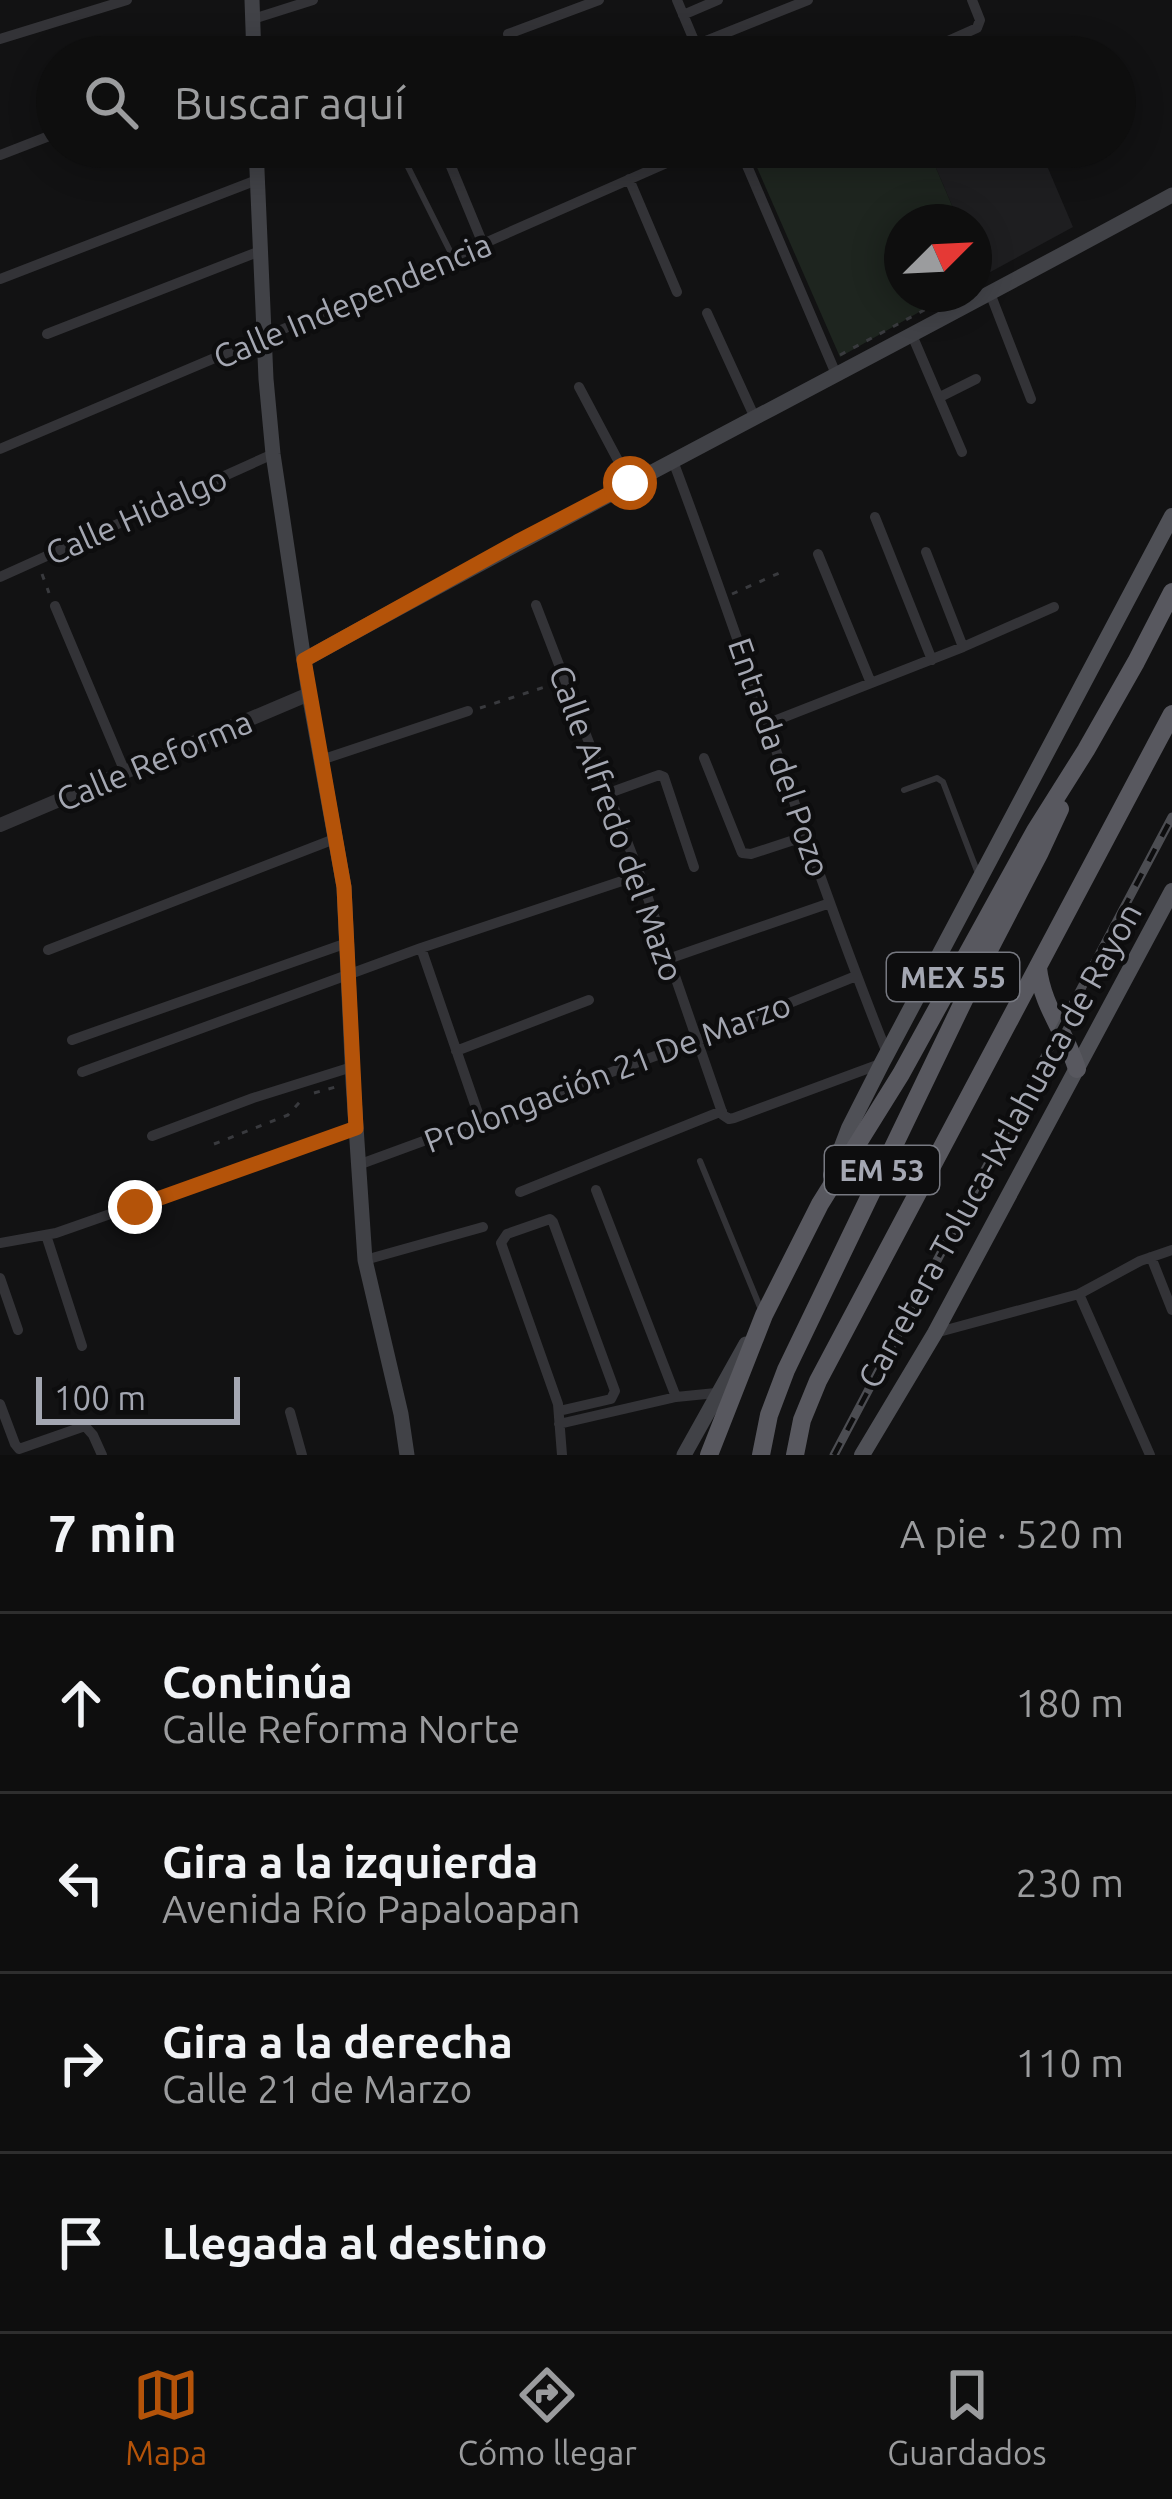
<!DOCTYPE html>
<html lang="es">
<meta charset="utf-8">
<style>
:root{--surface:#0e0e0e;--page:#171717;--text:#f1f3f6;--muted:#9b9c9e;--line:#2e2e2e;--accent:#b45309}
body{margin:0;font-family:Ubuntu,sans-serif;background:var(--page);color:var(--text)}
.compass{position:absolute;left:884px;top:204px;width:108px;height:108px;border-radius:50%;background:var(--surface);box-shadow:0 6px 30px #0003;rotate:66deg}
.scale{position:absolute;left:36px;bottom:30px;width:204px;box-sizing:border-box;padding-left:12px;border:6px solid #a4a7b2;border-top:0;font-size:33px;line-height:42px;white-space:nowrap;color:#a4a7b2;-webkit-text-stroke:9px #0d0d0e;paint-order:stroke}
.stop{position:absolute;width:36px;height:36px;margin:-27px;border:9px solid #b45309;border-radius:50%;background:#fff}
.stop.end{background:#b45309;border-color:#fff;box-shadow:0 3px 12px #0008}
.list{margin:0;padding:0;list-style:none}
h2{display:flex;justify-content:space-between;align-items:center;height:156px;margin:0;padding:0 48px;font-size:51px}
h2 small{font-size:39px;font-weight:400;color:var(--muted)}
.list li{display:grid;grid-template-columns:78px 1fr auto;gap:36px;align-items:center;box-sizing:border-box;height:180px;padding:0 48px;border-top:3px solid var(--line)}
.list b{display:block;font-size:45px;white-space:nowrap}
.list p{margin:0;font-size:39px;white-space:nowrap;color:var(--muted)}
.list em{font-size:39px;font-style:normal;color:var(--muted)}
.icon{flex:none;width:66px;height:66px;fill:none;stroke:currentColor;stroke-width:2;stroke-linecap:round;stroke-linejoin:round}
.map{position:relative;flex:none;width:1172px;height:1455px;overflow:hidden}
.search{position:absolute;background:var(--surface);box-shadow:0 6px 30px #0003;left:36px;right:36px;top:36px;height:132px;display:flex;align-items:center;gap:30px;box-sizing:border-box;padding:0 42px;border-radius:66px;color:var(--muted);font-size:45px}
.sheet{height:876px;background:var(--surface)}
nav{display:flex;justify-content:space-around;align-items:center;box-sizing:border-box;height:168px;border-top:3px solid var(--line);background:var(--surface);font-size:33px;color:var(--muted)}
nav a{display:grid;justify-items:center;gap:6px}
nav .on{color:var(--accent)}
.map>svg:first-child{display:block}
</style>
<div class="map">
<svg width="1172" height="1455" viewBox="0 0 1172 1455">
<rect width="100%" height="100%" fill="#121213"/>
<path fill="#1e1e20" d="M927,147H1039L1073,227L983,276L974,255V222H959Z"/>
<path fill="#1e251f" d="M748,147H927L959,222H902V294H951L840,357Z"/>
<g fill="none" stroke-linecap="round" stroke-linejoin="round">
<path stroke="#393a3e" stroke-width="3" stroke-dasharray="6 9" stroke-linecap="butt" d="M840,355L943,300
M42,574L49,593
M732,594L786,570
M480,708L551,685
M314,1093L339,1086
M214,1144L288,1115L305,1096"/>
<path stroke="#333337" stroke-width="6" d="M212,147L224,155L253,158
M398,147L453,257
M904,790L937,778L943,782L977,871
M700,1161L762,1312"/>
<path stroke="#333337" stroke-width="10" d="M677,0L701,57
M683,15L718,0
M253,19L313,0
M508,34L599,0
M0,39L127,0
M401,46L406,57
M666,57L808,0
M912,57L977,28L980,20L972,0
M443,147L483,244
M739,147L836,374
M0,155L57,133
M629,179L677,292
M0,279L257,180
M990,293L1031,399
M707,313L755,418
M47,334L260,251
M912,335L962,452
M579,387L630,483
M940,397L976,379
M0,449L453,257L703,147
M673,461C747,657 809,858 887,1053
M875,517L932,660
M926,552L963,647
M818,554L871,683
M0,577L273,454
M536,605L640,875L723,1115L729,1119L734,1118L880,1064
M55,606L125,772
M769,723L963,647L1054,607
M704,758L742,853L751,854L806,836
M321,760L468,711
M609,793L659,775L664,777L694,867
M421,948L481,1122
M48,950L337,838
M668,959L830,903
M72,1040L347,943
M456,1051L589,1000
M82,1072L421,948L640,875
M152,1136L253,1098L352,1067
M358,1165L696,1041L856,976
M596,1190L676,1397
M520,1192L722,1111
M46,1235L82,1346
M0,1243L56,1233L356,1128
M1151,1257L1172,1310
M365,1260L483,1227
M0,1278L18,1330
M1079,1294L1150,1455
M935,1333L1079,1294L1140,1261L1172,1250
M0,1404L15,1444L19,1449L85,1426L93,1435L102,1455
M559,1411L611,1399L615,1391L553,1222L550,1219L507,1234L501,1243L558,1404L562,1455
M290,1412L302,1455
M559,1424L676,1397L716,1393"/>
<path stroke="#333337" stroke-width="14" d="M0,825L309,694"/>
<path stroke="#414247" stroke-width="15" d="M252,0L254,57
M256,147L266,379L273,454L309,694L344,887L353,1082L365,1260L401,1414L407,1455
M304,660C591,501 884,352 1172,195
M684,1455L746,1344"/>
<path stroke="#4f5056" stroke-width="16" d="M831,1175L849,1128L882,1063L1172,516
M862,1455L935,1333L1172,891"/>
<path stroke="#58585f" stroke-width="18" d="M1038,968C1042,1006 1066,1033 1077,1069
M709,1455L764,1315L820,1204L901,1074L1035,831L1086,750L1136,662L1172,592
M761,1455L769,1415L786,1370L977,973L1040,852L1060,809
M795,1455L802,1420L818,1381L1172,714"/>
<g stroke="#4c4d52" stroke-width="9">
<path id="rail" d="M834,1455L1172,817"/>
</g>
<use href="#rail" stroke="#0d0d0e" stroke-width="4.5" stroke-dasharray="14" stroke-linecap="butt"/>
</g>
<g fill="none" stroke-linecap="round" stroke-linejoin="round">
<path stroke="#b45309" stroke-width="15" d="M135,1207L356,1128L344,887L304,660L517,542L630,483"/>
</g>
<g text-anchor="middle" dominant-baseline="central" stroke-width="9" stroke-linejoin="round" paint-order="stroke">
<g fill="#0d0d0e" stroke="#777981" stroke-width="3">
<rect x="887" y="953" width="132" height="48" rx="9"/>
<rect x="825" y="1146" width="114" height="48" rx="9"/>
</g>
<g font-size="30" font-weight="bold" fill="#a4a7b2">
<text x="953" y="977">MEX 55</text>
<text x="882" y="1170">EM 53</text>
</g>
<g font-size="33" fill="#a4a7b2" stroke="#0d0d0e">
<text transform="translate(352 300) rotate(-23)">Calle Independencia</text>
<text transform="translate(136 515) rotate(-24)">Calle Hidalgo</text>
<text transform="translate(780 757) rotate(71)">Entrada del Pozo</text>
<text transform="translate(154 760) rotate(-23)">Calle Reforma</text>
<text transform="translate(617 823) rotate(70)">Calle Alfredo del Mazo</text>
<text transform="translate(607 1072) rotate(-21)">Prolongación 21 De Marzo</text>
<text transform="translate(999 1145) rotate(-61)">Carretera Toluca-Ixtlahuaca de Rayon</text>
</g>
</g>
</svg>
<svg class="compass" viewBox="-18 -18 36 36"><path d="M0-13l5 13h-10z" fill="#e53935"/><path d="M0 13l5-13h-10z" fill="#9b9c9e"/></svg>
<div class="scale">100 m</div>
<div class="stop" style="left:630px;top:483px"></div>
<div class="stop end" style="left:135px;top:1207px"></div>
<div class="search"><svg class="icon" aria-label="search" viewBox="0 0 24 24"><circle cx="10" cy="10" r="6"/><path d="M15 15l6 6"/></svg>Buscar aquí</div>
</div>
<section class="sheet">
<h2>7 min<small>A pie · 520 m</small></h2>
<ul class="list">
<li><svg class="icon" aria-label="ahead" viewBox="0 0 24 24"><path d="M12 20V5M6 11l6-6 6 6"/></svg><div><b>Continúa</b><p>Calle Reforma Norte</p></div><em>180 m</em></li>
<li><svg class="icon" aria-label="left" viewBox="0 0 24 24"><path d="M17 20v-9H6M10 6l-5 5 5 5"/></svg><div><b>Gira a la izquierda</b><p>Avenida Río Papaloapan</p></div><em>230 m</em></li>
<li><svg class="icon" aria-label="right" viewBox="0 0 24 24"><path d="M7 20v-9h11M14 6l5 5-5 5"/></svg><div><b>Gira a la derecha</b><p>Calle 21 de Marzo</p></div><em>110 m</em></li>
<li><svg class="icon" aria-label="arrive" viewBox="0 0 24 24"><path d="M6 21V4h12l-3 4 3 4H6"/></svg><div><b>Llegada al destino</b></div></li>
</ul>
</section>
<nav>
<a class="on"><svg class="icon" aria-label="map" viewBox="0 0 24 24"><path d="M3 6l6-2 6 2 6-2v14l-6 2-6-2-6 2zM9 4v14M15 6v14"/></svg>Mapa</a>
<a><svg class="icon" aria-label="directions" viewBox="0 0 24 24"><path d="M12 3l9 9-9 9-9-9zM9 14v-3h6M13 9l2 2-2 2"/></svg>Cómo llegar</a>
<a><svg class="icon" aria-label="saved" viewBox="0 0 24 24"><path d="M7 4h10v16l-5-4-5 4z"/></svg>Guardados</a>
</nav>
